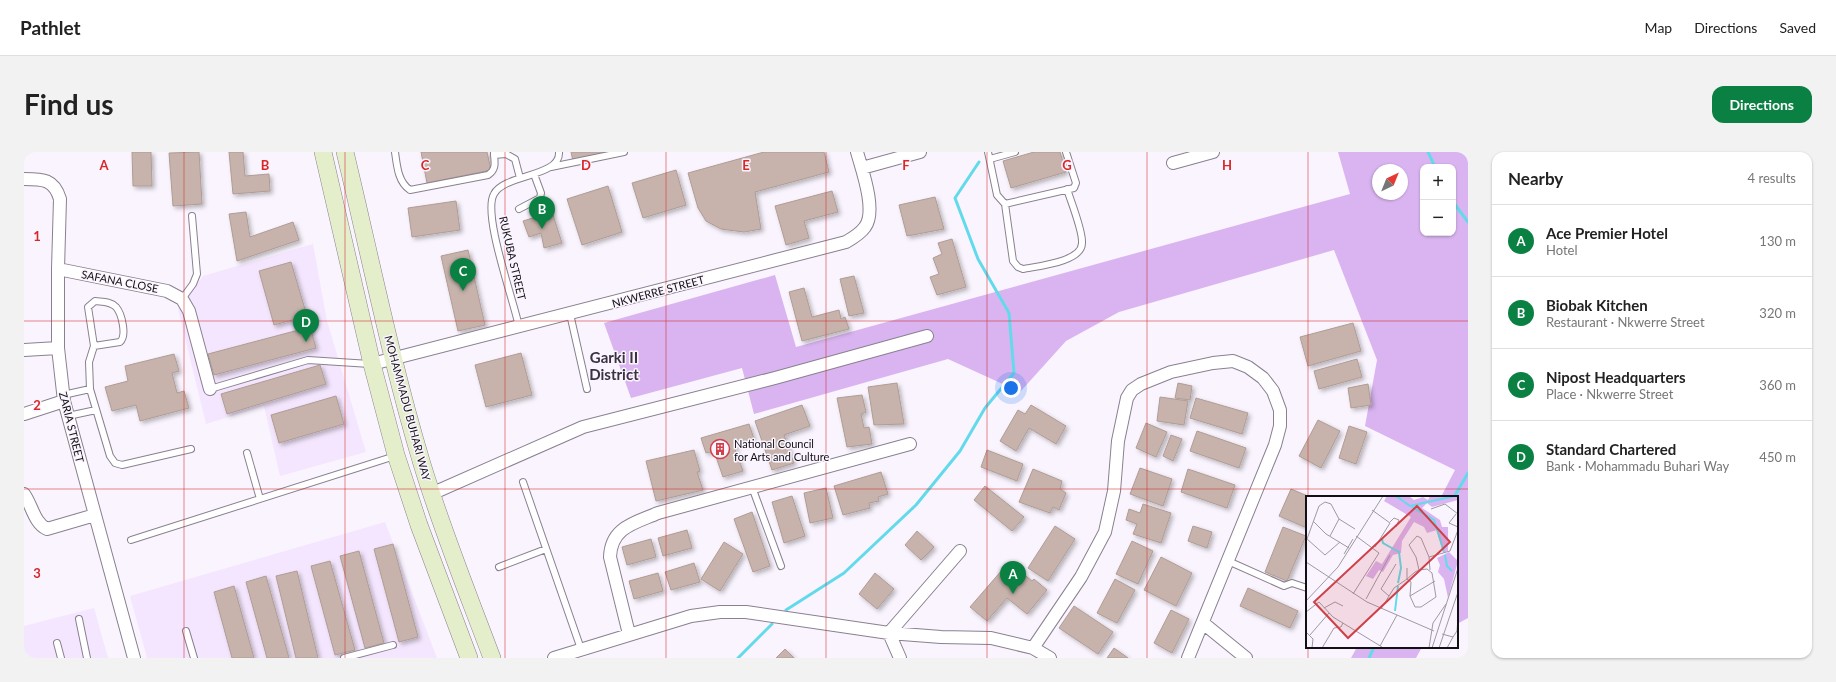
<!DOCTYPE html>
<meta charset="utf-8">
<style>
:root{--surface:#fff;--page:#f2f2f2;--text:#222;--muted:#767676;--line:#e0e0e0;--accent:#0b8043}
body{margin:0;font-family:Lato,sans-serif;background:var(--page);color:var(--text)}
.controls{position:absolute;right:12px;top:12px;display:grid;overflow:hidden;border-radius:8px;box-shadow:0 1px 3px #0004}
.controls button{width:36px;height:36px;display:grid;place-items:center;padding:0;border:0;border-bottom:1px solid var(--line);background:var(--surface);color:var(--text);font:20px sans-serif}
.compass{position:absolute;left:1348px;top:12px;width:36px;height:36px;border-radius:50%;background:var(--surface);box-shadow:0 1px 3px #0004;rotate:43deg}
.you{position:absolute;left:987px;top:236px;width:14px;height:14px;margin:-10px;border:3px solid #fff;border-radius:50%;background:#1a73e8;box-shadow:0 0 0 6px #1a73e833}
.badge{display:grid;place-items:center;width:26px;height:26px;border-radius:50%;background:var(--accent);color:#fff;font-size:13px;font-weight:700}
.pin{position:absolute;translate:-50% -33px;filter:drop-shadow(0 1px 2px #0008)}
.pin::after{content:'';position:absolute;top:21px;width:14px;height:12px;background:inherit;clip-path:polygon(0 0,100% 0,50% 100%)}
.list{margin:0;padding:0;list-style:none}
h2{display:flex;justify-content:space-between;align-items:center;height:52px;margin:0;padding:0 16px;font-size:17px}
h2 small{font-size:13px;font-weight:400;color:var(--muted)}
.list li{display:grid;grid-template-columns:26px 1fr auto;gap:12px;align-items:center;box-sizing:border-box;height:72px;padding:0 16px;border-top:1px solid var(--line)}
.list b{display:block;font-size:15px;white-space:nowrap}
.list p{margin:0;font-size:13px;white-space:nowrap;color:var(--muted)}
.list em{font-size:13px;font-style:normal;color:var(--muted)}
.map{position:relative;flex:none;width:1444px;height:506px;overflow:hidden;border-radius:12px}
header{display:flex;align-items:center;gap:24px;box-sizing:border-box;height:56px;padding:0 20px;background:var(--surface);border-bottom:1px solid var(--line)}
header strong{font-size:19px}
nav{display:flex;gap:22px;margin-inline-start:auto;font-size:14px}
.intro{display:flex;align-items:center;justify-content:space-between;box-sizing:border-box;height:96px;padding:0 24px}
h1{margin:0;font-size:28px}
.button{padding:10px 18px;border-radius:12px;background:var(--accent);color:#fff;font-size:14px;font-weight:700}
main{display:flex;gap:24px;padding:0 24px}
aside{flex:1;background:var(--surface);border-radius:12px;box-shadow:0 1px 3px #0004}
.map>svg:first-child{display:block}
</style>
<header>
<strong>Pathlet</strong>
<nav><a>Map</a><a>Directions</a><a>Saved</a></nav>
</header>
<div class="intro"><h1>Find us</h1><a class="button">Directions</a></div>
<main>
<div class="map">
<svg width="1444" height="506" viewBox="0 0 1444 506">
<defs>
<filter id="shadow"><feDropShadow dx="2.5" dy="2.5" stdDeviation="2" flood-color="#0004"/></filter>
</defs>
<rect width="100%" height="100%" fill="#faf4fe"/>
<path fill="#f4e6fe" d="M289,92L303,169L342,300L256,324L240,254L182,272L154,157L179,124Z
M361,370L413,506H123L106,444Z
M70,456L84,506H0V474Z"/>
<path fill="#d9b4f0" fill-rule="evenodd" d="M1314,0H1444V466L1433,472V345H1417L1431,318L1341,274L1353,208L1310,98L1095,160L1042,189L996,240L924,207L730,262L718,216L607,246L580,171L751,123L772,195L1326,42ZM1399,15H1429V81H1399ZM1354,18H1378V42H1354Z
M1333,495H1398L1392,506H1327Z"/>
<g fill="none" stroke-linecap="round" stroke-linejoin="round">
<path stroke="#63daeb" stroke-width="3" d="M1404,0L1411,15
M1429,50L1444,70
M1430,345L1444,321
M762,458L820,421L892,353L936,299L961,256L990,221L985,161L954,107L931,46L955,10
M714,506L748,472
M1345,506L1350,495"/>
</g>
<path fill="#c7b3ac" stroke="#af9c95" filter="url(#shadow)" d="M108,0H127L128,34H109Z
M175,0L178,52L149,54L145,1Z
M205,0H219L221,24L245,22L246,39L209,42Z
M397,0H463L467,18L403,31Z
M547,0H582L549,9Z
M740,0H800L805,20L731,40L737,77L720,80L697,77L682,69L674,56L664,21Z
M1010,0H1036L1042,20L987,36L979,9Z
M652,18L662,53L619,66L608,31Z
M584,34L598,80L558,93L543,47Z
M808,39L814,60L780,69L785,86L762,93L751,54Z
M911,45L920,77L883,84L875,53Z
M432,49L436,78L388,85L384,56Z
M222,60L226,85L269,70L275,88L213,109L205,62Z
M528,60L538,91L520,96L517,81L505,85L499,69Z
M928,87L942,135L913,143L906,125L915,122L909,106L918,102L914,91Z
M444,98L461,173L434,179L417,104Z
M267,110L283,164L250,173L235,119Z
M830,124L840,161L825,164L816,127Z
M780,136L788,165L815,158L817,167L821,165L825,177L778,189L765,140Z
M1329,171L1337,199L1284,214L1276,185Z
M286,175L292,196L190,223L184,202Z
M497,201L508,243L462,255L451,213Z
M150,202L155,219L148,221L153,241L160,239L165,256L116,269L112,253L88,259L81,235L104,229L101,214Z
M1333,207L1338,225L1295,237L1290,219Z
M296,213L302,232L203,262L197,242Z
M873,231L880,272L850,273L844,235Z
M1154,231L1168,234L1166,248L1151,246Z
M1344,232L1347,253L1327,256L1324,236Z
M838,243L842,260L837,262L840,276L845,275L848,292L823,295L813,246Z
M312,244L320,272L255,291L247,263Z
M1136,245L1164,249L1160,273L1133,269Z
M1172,246L1224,261L1218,282L1166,266Z
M778,253L786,274L760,283L770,311L748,318L731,269Z
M1007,253L1042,274L1032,292L1005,276L992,299L976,289L994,258L1001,262Z
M1294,268L1316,279L1297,316L1275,304Z
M1122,271L1143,280L1132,305L1112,296Z
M725,272L730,287L710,294L719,319L699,325L690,299L682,301L677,286Z
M1325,274L1343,280L1332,312L1315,306Z
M1173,279L1222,296L1215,316L1166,299Z
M1147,283L1158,287L1149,309L1139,304Z
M670,298L676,319L673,320L679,338L632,349L622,309Z
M963,298L999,312L993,329L957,315Z
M1116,316L1148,327L1139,354L1106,342Z
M1009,317L1038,329L1036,337L1042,341L1035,358L1029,355L1026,361L995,350Z
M1164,317L1211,333L1203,356L1157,340Z
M857,320L864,342L854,345L855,349L845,351L846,356L819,363L810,334Z
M961,334L1000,365L988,379L950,348Z
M802,336L809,366L786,371L780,341Z
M1267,337L1286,345H1283V376L1255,364Z
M768,344L781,384L760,391L748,350Z
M1119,352L1147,361L1137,391L1109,382L1113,372L1102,368L1105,357L1116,361Z
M728,360L746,414L729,420L710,367Z
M1031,374L1051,387L1024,429L1004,416Z
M1169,374L1188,380L1183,396L1164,389Z
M1259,375L1282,384L1263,429L1241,420Z
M663,378L668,396L639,404L634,386Z
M893,379L910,395L897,408L881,393Z
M627,387L632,405L603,413L598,395Z
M1108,389L1129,399L1114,432L1092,422Z
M700,390L719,402L696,439L677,427Z
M369,392L394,485L375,490L350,397Z
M335,399L360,491L341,496L316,404Z
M1137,405L1168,421L1152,454L1120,438Z
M306,409L331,498L311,503L287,414Z
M985,410L1008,429L1010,427L1023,438L1003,462L983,446L963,469L946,455Z
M670,411L676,430L647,438L641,420Z
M273,419L294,506H272L252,424Z
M634,421L639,439L610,447L605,429Z
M851,421L870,437L853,457L835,442Z
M242,424L265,506H243L222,430Z
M1091,427L1111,438L1093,471L1073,461Z
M210,434L230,506H208L190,440Z
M1224,436L1274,459L1266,476L1216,454Z
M1050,454L1089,480L1074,502L1035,476Z
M1147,458L1165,467L1148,501L1130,491Z
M1090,496L1104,506H1083Z
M761,497L770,506H752Z"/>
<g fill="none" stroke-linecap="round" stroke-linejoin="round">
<g stroke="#8a8090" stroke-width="8">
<path id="lane" d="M371,0C373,14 374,30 386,38L464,23C472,18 471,11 470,3
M470,0V3L482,2L491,7L496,26
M964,0L973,43L981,52L1050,36L1052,31L1042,0
M966,7L991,0
M527,15L600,0
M981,52L989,109L994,115L999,117C1014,114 1058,110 1058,91C1059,79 1047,50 1043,37
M495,57L516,46L517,41L510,22
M158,147L169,132L173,122L168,64
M546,162L563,237
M495,175C490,149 458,62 470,42C480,22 537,25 535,0
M70,194L96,190C103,184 98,162 92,155C86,149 78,150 71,149L64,155L70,194L65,210L66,237L86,304L91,311L98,313L167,297
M186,237L284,208L346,212
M39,243L66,237
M44,264L72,258
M223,301L236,347
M499,330L557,497
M728,335L757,414
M107,388L371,304
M1204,409L1260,434L1268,431L1283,436
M475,415L522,397
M55,467L63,506
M162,479L170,506
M33,491L37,506
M320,506L369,493"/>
</g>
<g stroke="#8a8090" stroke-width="14">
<path id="street" d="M1149,11L1189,0
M838,16L896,0
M0,27C19,27 30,27 36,47L34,117V196L40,249L110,506
M34,117L143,139L158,147L165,159L186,237
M0,198L34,196
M348,212L822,90C829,86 836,82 841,75C853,59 838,18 833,0
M0,262L40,249
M0,342C8,353 10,371 23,377L71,363
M407,342L559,275L751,226L903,184
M1179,471L1222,506
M605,482L586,405C587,375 611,371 634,361L886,292
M1009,496L1057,425L1081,380L1090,339L1094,289L1103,246L1108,238L1117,232L1147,220L1189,211L1209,209L1224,215L1239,226L1249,239L1256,258V274L1251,293L1164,506
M530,506L667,464L696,460H722L865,481L917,485L967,486L1009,496L1026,506
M876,506L865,481L936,399"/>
</g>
<g stroke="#8a8090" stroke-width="18">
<path id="secondary" d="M299,0L348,212L372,303L395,373L445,506
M321,0C346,104 367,209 398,312C418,378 444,442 468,506"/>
</g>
<use href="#lane" stroke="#fff" stroke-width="6"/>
<use href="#street" stroke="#fff" stroke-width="12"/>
<use href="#secondary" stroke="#e5eecb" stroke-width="17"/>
</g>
<path fill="none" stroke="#d62828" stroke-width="1" stroke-opacity="0.55" d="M160,0V506M321,0V506M481,0V506M642,0V506M802,0V506M963,0V506M1123,0V506M1284,0V345M0,169H1444M0,337H1444M1284,495V506"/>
<defs>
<g id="building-ring" transform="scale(1)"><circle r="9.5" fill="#faf4fe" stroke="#d04049" stroke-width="1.5"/><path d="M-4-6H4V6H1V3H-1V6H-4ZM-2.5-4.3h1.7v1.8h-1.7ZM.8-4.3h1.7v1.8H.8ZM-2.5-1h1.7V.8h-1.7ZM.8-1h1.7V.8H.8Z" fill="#d04049"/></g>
</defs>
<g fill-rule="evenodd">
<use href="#building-ring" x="696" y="297"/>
</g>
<g text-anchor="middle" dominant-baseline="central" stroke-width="3" stroke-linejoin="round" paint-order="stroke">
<g font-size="11" fill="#131015" stroke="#faf4fe">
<text transform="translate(489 106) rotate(77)">RUKUBA STREET</text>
<text transform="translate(96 129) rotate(11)">SAFANA CLOSE</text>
<text transform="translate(634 139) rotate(-15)">NKWERRE STREET</text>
<text transform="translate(384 256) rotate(75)">MOHAMMADU BUHARI WAY</text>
<text transform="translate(48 275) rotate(76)">ZARIA STREET</text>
</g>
<g font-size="11" fill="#131015" stroke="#faf4fe" text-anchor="start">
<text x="710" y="291">National Council<tspan x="710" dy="13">for Arts and Culture</tspan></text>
</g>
<g font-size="15" font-weight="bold" fill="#3a3240" stroke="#faf4fe">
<text x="590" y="205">Garki II<tspan x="590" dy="17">District</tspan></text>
</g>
</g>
<g transform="translate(1282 344)">
<rect width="152" height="152" fill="#faf4fe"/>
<path d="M81,0H103L108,4L117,1L122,4L124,0H152V4L126,11L121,7L116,12L134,24L136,31H142V55L137,57L131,34L121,37L118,31L108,26L96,45L95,57L87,59L77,76L73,74L67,83L60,80L70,65L76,68L105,21L78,5ZM143,56L152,65L142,102L138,83L132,76L134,69L131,62Z" fill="#d9b4f0"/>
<path fill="none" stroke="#63daeb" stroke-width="2" d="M90,0L104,10L149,0M106,11L128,24L138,56M76,43L77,47L93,56L95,72L92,87M139,59L141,70L146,75M89,115L92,90"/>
<path fill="none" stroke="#9e99a1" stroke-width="1" d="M125,13L139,8L152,18M66,14L84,27L69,51M150,18L143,27L152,31M33,23L49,33M7,25L20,38L43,52M84,26L88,22L93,24L90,31M24,40L33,23L25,8L19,6L13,10L1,43L19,59L34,46M38,58L47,43M123,61L144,55L152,34M0,66L61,106L128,135M113,74L110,61L103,49L111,40L115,42L123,61L124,74M47,98L73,57L50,40M83,100L75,93L90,68M104,100L129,85M60,103L84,59M0,105L32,71L77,0M18,112L29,106L37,110M75,113L88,92L101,83L109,76L113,74L121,73L126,77L130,101L115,111H109L104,100L105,86L101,83V72M0,116L13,106L27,121L76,151M0,136L7,143L6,152M136,138L147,141L151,135L152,122M4,139L23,117M74,150L91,119M16,152L28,132L35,131L37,127M123,152L127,127L140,108M126,152L152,72M133,152L152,96M141,152L147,141"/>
<path fill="#d04049" fill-opacity="0.15" stroke="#d04049" stroke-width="2" d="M111,10L144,46L42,142L8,106Z"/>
<rect width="152" height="152" fill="none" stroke="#131015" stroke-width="2"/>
</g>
<g font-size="13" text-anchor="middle" font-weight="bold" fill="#d62828" stroke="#faf4fe" stroke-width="3" stroke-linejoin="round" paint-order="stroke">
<text x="80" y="18">A</text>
<text x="241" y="18">B</text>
<text x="401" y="18">C</text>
<text x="562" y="18">D</text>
<text x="722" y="18">E</text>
<text x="882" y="18">F</text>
<text x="1043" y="18">G</text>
<text x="1203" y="18">H</text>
<text x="13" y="89">1</text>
<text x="13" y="258">2</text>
<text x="13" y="426">3</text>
</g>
</svg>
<div class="controls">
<button>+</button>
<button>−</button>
</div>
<svg class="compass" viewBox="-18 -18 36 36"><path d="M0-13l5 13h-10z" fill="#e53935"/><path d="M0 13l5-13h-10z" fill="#767676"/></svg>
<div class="you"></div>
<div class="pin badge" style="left:989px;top:442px">A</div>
<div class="pin badge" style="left:518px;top:77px">B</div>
<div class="pin badge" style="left:439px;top:139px">C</div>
<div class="pin badge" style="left:282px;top:190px">D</div>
</div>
<aside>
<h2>Nearby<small>4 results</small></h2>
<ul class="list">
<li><span class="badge">A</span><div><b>Ace Premier Hotel</b><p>Hotel</p></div><em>130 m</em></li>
<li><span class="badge">B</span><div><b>Biobak Kitchen</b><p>Restaurant · Nkwerre Street</p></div><em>320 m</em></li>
<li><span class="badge">C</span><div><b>Nipost Headquarters</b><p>Place · Nkwerre Street</p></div><em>360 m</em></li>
<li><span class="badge">D</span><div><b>Standard Chartered</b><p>Bank · Mohammadu Buhari Way</p></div><em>450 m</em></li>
</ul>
</aside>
</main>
